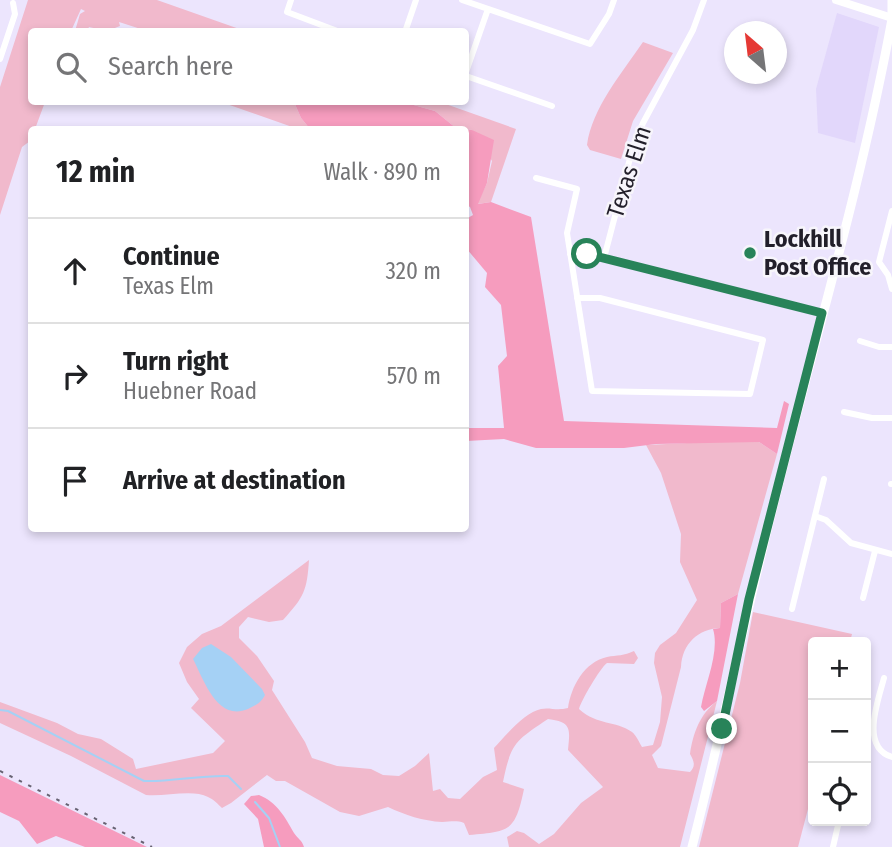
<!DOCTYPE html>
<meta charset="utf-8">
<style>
:root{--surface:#fff;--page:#f2f2f2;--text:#202124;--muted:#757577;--line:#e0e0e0}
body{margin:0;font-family:"Fira Sans Condensed",sans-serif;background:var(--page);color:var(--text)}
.controls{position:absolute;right:21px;bottom:21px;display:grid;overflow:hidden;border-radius:7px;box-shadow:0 4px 10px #0003}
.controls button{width:63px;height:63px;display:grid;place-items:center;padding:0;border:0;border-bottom:2px solid var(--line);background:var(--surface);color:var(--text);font:35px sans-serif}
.compass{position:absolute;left:724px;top:21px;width:63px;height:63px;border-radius:50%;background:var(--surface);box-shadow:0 4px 10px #0003;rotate:332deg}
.stop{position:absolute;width:21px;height:21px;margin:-16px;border:5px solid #288359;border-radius:50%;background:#fff}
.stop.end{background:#288359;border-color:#fff;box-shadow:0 2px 7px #0008}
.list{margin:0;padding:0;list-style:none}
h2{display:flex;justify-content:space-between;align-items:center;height:91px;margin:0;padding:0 28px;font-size:30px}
h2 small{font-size:23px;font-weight:400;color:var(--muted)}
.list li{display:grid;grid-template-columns:46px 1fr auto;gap:21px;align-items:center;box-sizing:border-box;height:105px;padding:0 28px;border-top:2px solid var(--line)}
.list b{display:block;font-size:26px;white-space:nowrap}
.list p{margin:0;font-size:23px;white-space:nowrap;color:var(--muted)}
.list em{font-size:23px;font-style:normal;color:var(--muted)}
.icon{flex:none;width:38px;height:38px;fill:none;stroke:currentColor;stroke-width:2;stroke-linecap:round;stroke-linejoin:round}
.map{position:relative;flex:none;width:892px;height:847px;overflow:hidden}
.search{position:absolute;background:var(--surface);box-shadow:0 4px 10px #0003;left:28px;top:28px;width:441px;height:77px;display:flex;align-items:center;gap:18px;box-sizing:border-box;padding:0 24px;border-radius:7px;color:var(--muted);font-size:26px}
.panel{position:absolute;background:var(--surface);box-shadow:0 4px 10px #0003;left:28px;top:126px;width:441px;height:406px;border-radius:7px}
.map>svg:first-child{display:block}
</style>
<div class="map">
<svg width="892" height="847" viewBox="0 0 892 847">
<rect width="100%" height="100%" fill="#ece5fd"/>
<path fill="#e2d7fb" d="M837,13L879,27L855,143L818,133L816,89Z"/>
<path fill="#f1b9cc" d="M28,0H157L245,31H147L119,22L120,26L107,31L89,27L87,31H75L80,14L85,11L81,9L71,31L32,32V102H45L35,129L32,130L30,141L22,147L0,215V87Z
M643,42L673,53L633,121L621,159L590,150L587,145C592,108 622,73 643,42Z
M221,102H294L301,118L310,129H298Z
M403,102H440L516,129L491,202L477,204L487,183L492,161L472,130L456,128L435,111Z
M709,442H759L777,454L738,594L721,603L720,628C698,629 682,644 681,667L661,746L652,755L658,768L690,772C696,766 694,761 690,754C693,733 700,714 717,701L680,847H509L507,837L517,831L524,833L539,844L554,834L581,803L603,787L568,750C570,729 572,722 548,719C515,741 511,743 503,782L524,789C515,832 510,831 469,835L464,823C456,820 450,822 442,822C423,821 405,815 388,807L359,816L340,812L285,781H276L267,775L231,803L222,808C218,804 213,799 208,797C193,789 164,797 146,795L71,756L0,723V702L57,723L78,734L101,739L133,759L136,769L213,753L225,741L191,708L199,699L187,682L179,663L187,647L202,634L221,626L309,560C307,591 304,597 283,620L269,622L248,617L239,627V638L257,656L274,681L272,690L305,742L312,758L337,766L371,769L383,775L399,776L415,766L429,753L433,791L440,789L448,798L460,799L483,777L497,770L494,748C504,737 525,712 541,709C550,707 556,711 568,708C571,687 584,662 607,657C617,655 624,656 634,651L638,658L634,664L607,663C600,668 581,701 579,709C598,726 615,720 632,732C636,735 639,742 642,747L653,745L660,722L662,697L654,663L655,653L660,645L676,633L697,600L680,562L681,534L661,473L646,445Z
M753,612L852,634L850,642H813V790L798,847H699L740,683Z"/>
<path fill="#f69cbe" d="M294,102H403L435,111L456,128L472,130L494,140L487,183L478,204L491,202L531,217L564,421L777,428L784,401L789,404L777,454L759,442L656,444L624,448H536L504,439L466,441V428H504L498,366L507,356L501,305L485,287L487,273L466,248V219L473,215L470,207L466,205V130L310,129L301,118Z
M738,594L717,701L704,711L701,707C705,684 720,652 713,629L720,628L721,603Z
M0,775L147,847H85L56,836L37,844L19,821L0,812Z
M259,795C277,802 285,817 294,833C298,839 302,840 304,847H264L258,819L244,804L251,796Z"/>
<path fill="#a5d1f5" d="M211,644L231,657L262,689L265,695C261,703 256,705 248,709C217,722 204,680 193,659L202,648Z"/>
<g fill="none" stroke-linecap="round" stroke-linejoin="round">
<path stroke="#a5d1f5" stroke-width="2" d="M0,710L8,711L144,781C172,782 199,775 228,776L241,789
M255,802L269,818L280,847"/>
<path stroke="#fff" stroke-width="6" d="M291,0L287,12L340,32
M462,0L590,44L609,14L614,0
M405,32L416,0
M0,59L15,14L13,3
M466,72L488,9
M466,76L552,106
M536,178L577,189L567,233L592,391L750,394L763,340L600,298H577
M892,211L879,262L888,275L892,289
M570,254H587L822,313
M604,258L633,147L643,123L693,30L704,0
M860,341L879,347H892
M844,412L872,418H892
M891,484H892
M815,516L826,520L851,543L892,554
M863,598L875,551
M792,609L824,479
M884,678C878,701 860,747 892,757
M833,847L839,821"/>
<path stroke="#fff" stroke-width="8" d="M836,0L892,18"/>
<path stroke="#fff" stroke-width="9" d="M892,0V15
M692,847C723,727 747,607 778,487C817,332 863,177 892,19"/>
<path stroke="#676272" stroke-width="2" stroke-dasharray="3.5 7" stroke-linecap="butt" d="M0,771L152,847"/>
</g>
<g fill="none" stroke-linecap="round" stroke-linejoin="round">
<path stroke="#288359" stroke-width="9" d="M587,254L822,313L749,599L722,729"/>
</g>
<circle fill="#288359" stroke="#f7f5fb" stroke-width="2.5" cx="750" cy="253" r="7"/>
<g text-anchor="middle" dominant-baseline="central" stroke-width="5" stroke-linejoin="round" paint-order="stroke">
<g font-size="24" fill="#221f2a" stroke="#f7f5fb">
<text transform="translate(629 172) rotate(-72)">Texas Elm</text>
</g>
<g font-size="24" font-weight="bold" fill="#221f2a" stroke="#f7f5fb" text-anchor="start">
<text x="764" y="239">Lockhill<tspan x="764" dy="28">Post Office</tspan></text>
</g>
</g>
</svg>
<div class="controls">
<button>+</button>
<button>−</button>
<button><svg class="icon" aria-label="locate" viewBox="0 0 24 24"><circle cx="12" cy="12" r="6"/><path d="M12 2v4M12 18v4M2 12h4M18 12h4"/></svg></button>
</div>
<svg class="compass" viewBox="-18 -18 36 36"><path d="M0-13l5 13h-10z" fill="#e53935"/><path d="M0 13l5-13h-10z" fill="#757577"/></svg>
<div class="stop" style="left:587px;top:254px"></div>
<div class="stop end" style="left:722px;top:729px"></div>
<div class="search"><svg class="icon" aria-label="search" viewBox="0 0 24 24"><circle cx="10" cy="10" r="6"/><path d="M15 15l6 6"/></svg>Search here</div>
<section class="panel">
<h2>12 min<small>Walk · 890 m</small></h2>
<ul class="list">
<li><svg class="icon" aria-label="ahead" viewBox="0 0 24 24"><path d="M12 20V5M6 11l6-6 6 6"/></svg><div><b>Continue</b><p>Texas Elm</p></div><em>320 m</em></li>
<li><svg class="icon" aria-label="right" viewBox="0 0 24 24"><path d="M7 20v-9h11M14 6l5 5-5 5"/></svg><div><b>Turn right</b><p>Huebner Road</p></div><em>570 m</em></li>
<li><svg class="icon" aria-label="arrive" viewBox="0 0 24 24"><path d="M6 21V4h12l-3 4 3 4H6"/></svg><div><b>Arrive at destination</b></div></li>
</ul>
</section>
</div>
